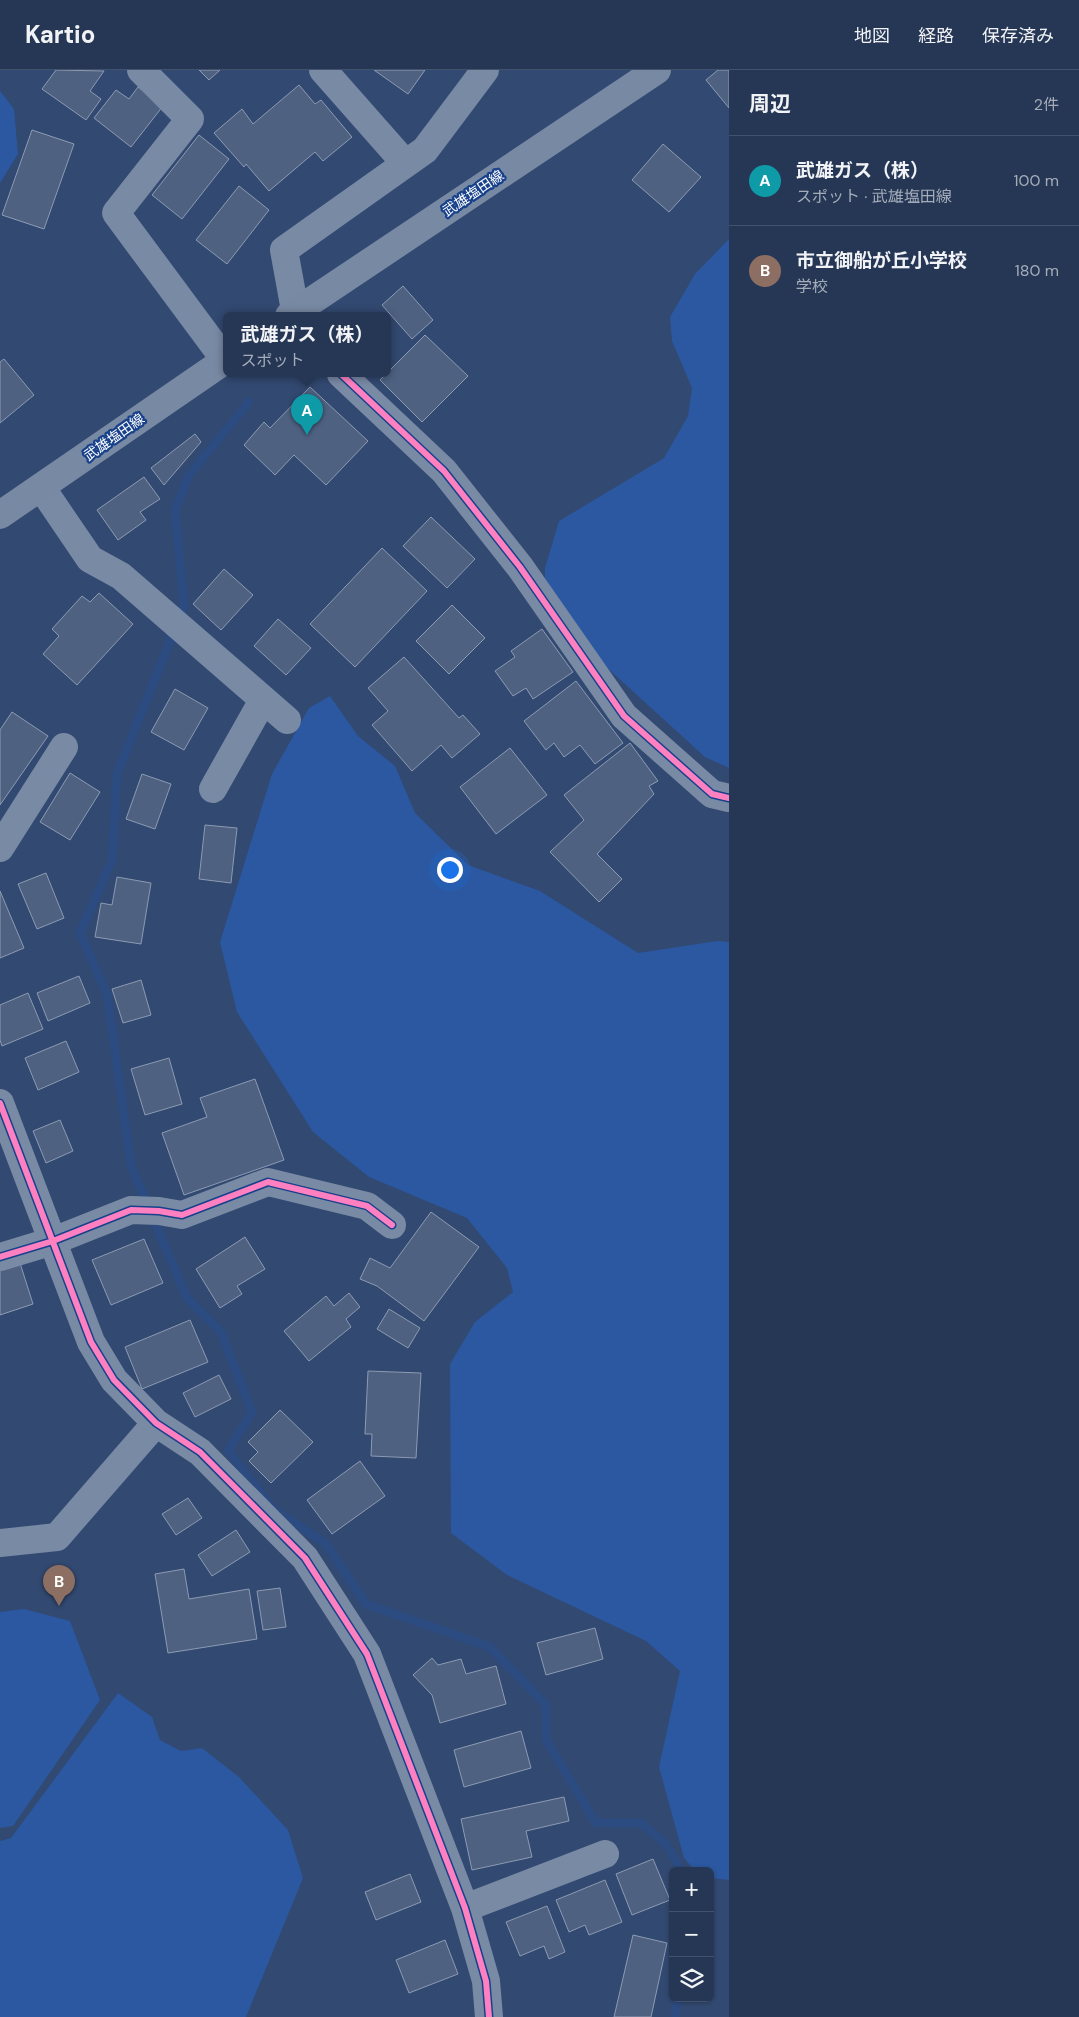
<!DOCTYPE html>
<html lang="ja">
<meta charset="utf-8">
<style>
:root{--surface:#263755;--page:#32425f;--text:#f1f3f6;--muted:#a4acb9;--line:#42516c;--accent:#b7bfcd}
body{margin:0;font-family:"DM Sans","Noto Sans JP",sans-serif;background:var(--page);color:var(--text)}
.controls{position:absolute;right:15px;bottom:15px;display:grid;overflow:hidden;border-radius:8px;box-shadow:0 1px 4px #0004}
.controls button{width:45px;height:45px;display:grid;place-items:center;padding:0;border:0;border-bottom:1px solid var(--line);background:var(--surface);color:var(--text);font:25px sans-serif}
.you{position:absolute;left:449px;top:799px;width:18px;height:18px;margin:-12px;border:4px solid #fff;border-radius:50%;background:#1a73e8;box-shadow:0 0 0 8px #1a73e833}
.badge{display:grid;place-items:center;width:32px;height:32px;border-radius:50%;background:var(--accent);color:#fff;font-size:16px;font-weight:700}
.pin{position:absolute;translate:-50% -41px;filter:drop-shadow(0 1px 2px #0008)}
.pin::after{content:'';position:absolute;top:26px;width:18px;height:15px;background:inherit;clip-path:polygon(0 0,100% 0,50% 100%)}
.popup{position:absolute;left:223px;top:242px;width:168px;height:65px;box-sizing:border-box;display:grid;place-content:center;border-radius:8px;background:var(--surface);filter:drop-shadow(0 1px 4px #0005);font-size:16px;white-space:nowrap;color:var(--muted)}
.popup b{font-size:19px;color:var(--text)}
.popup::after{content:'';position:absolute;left:50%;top:100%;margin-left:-10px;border:10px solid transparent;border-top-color:var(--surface)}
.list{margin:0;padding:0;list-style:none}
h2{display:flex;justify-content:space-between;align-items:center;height:65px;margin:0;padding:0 20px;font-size:21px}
h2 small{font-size:16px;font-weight:400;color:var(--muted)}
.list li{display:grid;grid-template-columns:32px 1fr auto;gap:15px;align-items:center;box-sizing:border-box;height:90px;padding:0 20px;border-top:1px solid var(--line)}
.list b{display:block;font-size:19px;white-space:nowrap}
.list p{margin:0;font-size:16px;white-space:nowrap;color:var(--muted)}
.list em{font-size:16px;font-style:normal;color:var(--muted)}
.icon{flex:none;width:28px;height:28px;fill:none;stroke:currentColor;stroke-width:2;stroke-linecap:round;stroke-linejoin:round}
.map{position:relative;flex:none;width:729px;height:1947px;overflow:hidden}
header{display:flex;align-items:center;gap:30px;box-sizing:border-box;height:70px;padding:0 25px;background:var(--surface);border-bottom:1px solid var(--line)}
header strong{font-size:24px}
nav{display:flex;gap:28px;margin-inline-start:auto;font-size:18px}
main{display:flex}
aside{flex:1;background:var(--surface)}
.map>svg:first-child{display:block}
</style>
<header>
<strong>Kartio</strong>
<nav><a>地図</a><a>経路</a><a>保存済み</a></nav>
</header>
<main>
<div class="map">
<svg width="729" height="1947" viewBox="0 0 729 1947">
<rect width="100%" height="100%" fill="#324971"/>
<path fill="#2b58a1" d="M0,21L14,39L18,84L0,113Z
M729,169V698L705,687L548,544L545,520V498L559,451L664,388L688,346L692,318L672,271L670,247L695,204Z
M330,626L358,666L395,696L415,743L468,795L540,821L638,883L717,871L729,872V1810L710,1808V1801H695L684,1788L659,1697L680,1601L646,1571L507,1505L451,1463L450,1294L475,1252L513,1222L507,1198L467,1148L369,1107L313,1062L237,942L220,872L272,704L309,638Z
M24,1539L70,1551L100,1630L13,1756L0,1758V1542Z
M118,1623L152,1647L160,1670L181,1681L202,1678L239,1707L288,1760L303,1808L246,1947H0V1771L11,1768Z"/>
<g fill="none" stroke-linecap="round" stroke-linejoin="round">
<path stroke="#2c4b80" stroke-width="9" d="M249,332L189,405L175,441L184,536L117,704L112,790L80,863L107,924L131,1096L187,1228L221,1262L252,1342L228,1381L273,1439L326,1474L366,1534L490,1577L546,1635V1670L596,1753H641L666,1774L682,1801
M675,1947L678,1928"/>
</g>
<path fill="#4e6181" stroke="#8d9bb3" d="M56,0L104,1L90,21L101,29L86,50L42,19Z
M199,0H220L209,10Z
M374,0H425L408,24Z
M718,0H729V38L706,10Z
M299,15L315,34L321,30L352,67L323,91L315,82L269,121L246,94L244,97L214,63L242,39L253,54Z
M138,17L163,36L131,77L94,48L116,20L129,29Z
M32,60L74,74L44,159L2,145Z
M199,65L229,89L182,149L152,125Z
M663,74L701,107L669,142L632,110Z
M239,116L269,140L227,194L196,170Z
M403,216L433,250L412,269L382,235Z
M425,265L468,306L422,352L380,310Z
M4,289L34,325L0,353V292Z
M310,317L368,371L326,415L294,385L275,405L244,375L264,352L270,358Z
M195,364L201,372L164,415L151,398Z
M144,407L160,429L140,442L146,450L118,470L97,440Z
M431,447L475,489L447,518L403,476Z
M382,478L427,521L355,597L310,554Z
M224,499L253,525L221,560L193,534Z
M99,523L133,554L77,615L43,584L59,566L52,559L82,526L90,532Z
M452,535L485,568L449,604L416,571Z
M278,549L311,578L286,605L254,576Z
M542,559L573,602L533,629L526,618L513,626L495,601L515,587L511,581Z
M404,587L459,648L463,645L480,664L452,688L441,675L412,701L372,655L388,641L368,618Z
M576,611L623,673L595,694L580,675L564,687L554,673L546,680L524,651Z
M175,619L208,638L184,680L151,662Z
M12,642L48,666L0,735V660Z
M630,673L658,711L649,716L654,724L597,784L622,809L599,832L550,782L584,750L564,725Z
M510,678L547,725L496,764L460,717Z
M70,703L100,722L70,770L40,752Z
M142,704L171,714L155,759L126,749Z
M205,755L237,758L231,813L199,809Z
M46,803L64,848L37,859L18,814Z
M117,807L151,813L141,874L95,867L101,833L112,835Z
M0,821L24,878L0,888Z
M79,906L90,933L48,951L37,923Z
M141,910L151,945L123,953L112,919Z
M28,923L43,959L2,976L0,970V935Z
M66,971L79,1002L38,1020L25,988Z
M169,988L182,1034L145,1045L131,999Z
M255,1009L284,1090L184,1125L162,1063L207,1047L200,1028Z
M60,1050L73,1081L46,1093L33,1061Z
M431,1142L479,1177L424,1251L377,1216L360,1209L370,1188L390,1198Z
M245,1167L265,1199L237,1216L242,1224L220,1238L196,1199Z
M144,1169L163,1213L111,1235L92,1190Z
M20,1193L33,1234L0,1245V1199Z
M349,1223L360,1237L346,1249L351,1257L309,1291L284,1261L326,1226L334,1236Z
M389,1239L420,1258L408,1278L377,1259Z
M190,1250L208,1292L142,1319L125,1277Z
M368,1301L421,1303L416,1388L371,1386L372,1364H365Z
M219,1305L231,1329L195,1347L183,1323Z
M280,1340L313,1372L271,1413L249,1391L258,1382L248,1372Z
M360,1391L385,1426L332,1464L307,1430Z
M188,1428L202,1448L176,1465L162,1444Z
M236,1460L250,1482L212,1506L198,1485Z
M184,1499L189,1529L249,1519L257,1569L168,1583L155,1504Z
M280,1518L286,1557L263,1560L257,1521Z
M595,1558L603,1589L546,1605L537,1573Z
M432,1588L438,1595L461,1589L466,1604L496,1596L506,1634L440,1653L432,1625L413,1605Z
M521,1661L531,1698L464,1717L454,1680Z
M564,1727L569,1751L526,1761L532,1787L472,1800L461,1749Z
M653,1789L670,1830L632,1845L616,1804Z
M410,1804L421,1832L376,1850L365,1822Z
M605,1810L622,1852L589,1865L585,1855L569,1862L556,1830Z
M547,1836L565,1882L549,1889L544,1876L520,1886L506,1852Z
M633,1865L667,1873L651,1947H614Z
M445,1870L458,1904L409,1923L396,1890Z"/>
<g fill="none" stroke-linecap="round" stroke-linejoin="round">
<path stroke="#798aa5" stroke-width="28" d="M141,0L190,49L116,143L225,290
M323,0L405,93
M296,246L284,180L425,80L485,0
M341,304L444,401L520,497L624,646L712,724L729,728
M41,417L90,489L121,506L287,650
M213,719L263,630
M0,778L64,677
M0,1033L91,1272L114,1310L156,1353L200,1382L305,1488L367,1584L465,1838L486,1911L489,1947
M0,1187L53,1171L131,1140L159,1141L182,1145L268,1112L367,1136L392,1155
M0,1473L57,1467L156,1353
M465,1838L605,1784"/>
<path stroke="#7889a3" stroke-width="28" d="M289,246L657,0
M0,445L227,289"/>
<g stroke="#18418b" stroke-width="9">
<path id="cycleway" d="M341,304L444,401L520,497L624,646L712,724L729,728
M0,1033L91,1272L114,1310L156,1353L200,1382L305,1488L367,1584L465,1838L486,1911L489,1947
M0,1187L53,1171L131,1140L159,1141L182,1145L268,1112L367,1136L392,1155"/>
</g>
<use href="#cycleway" stroke="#ff80c0" stroke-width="6"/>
</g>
<g text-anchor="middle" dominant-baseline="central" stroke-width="4.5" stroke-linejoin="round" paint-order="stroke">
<g font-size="14" fill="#fff" stroke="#18418b">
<text transform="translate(473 123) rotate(-34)">武雄塩田線</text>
<text transform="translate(114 367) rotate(-35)">武雄塩田線</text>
</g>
</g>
</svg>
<div class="controls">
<button>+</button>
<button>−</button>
<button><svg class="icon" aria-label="layers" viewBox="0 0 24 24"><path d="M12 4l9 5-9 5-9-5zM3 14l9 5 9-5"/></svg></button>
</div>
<div class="you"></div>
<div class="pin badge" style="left:307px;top:365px;background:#0f9aa8">A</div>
<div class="popup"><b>武雄ガス（株）</b>スポット</div>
<div class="pin badge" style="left:59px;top:1536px;background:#8d6e63">B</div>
</div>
<aside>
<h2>周辺<small>2件</small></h2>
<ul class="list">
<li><span class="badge" style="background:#0f9aa8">A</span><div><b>武雄ガス（株）</b><p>スポット · 武雄塩田線</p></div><em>100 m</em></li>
<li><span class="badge" style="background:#8d6e63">B</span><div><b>市立御船が丘小学校</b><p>学校</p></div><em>180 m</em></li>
</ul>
</aside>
</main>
